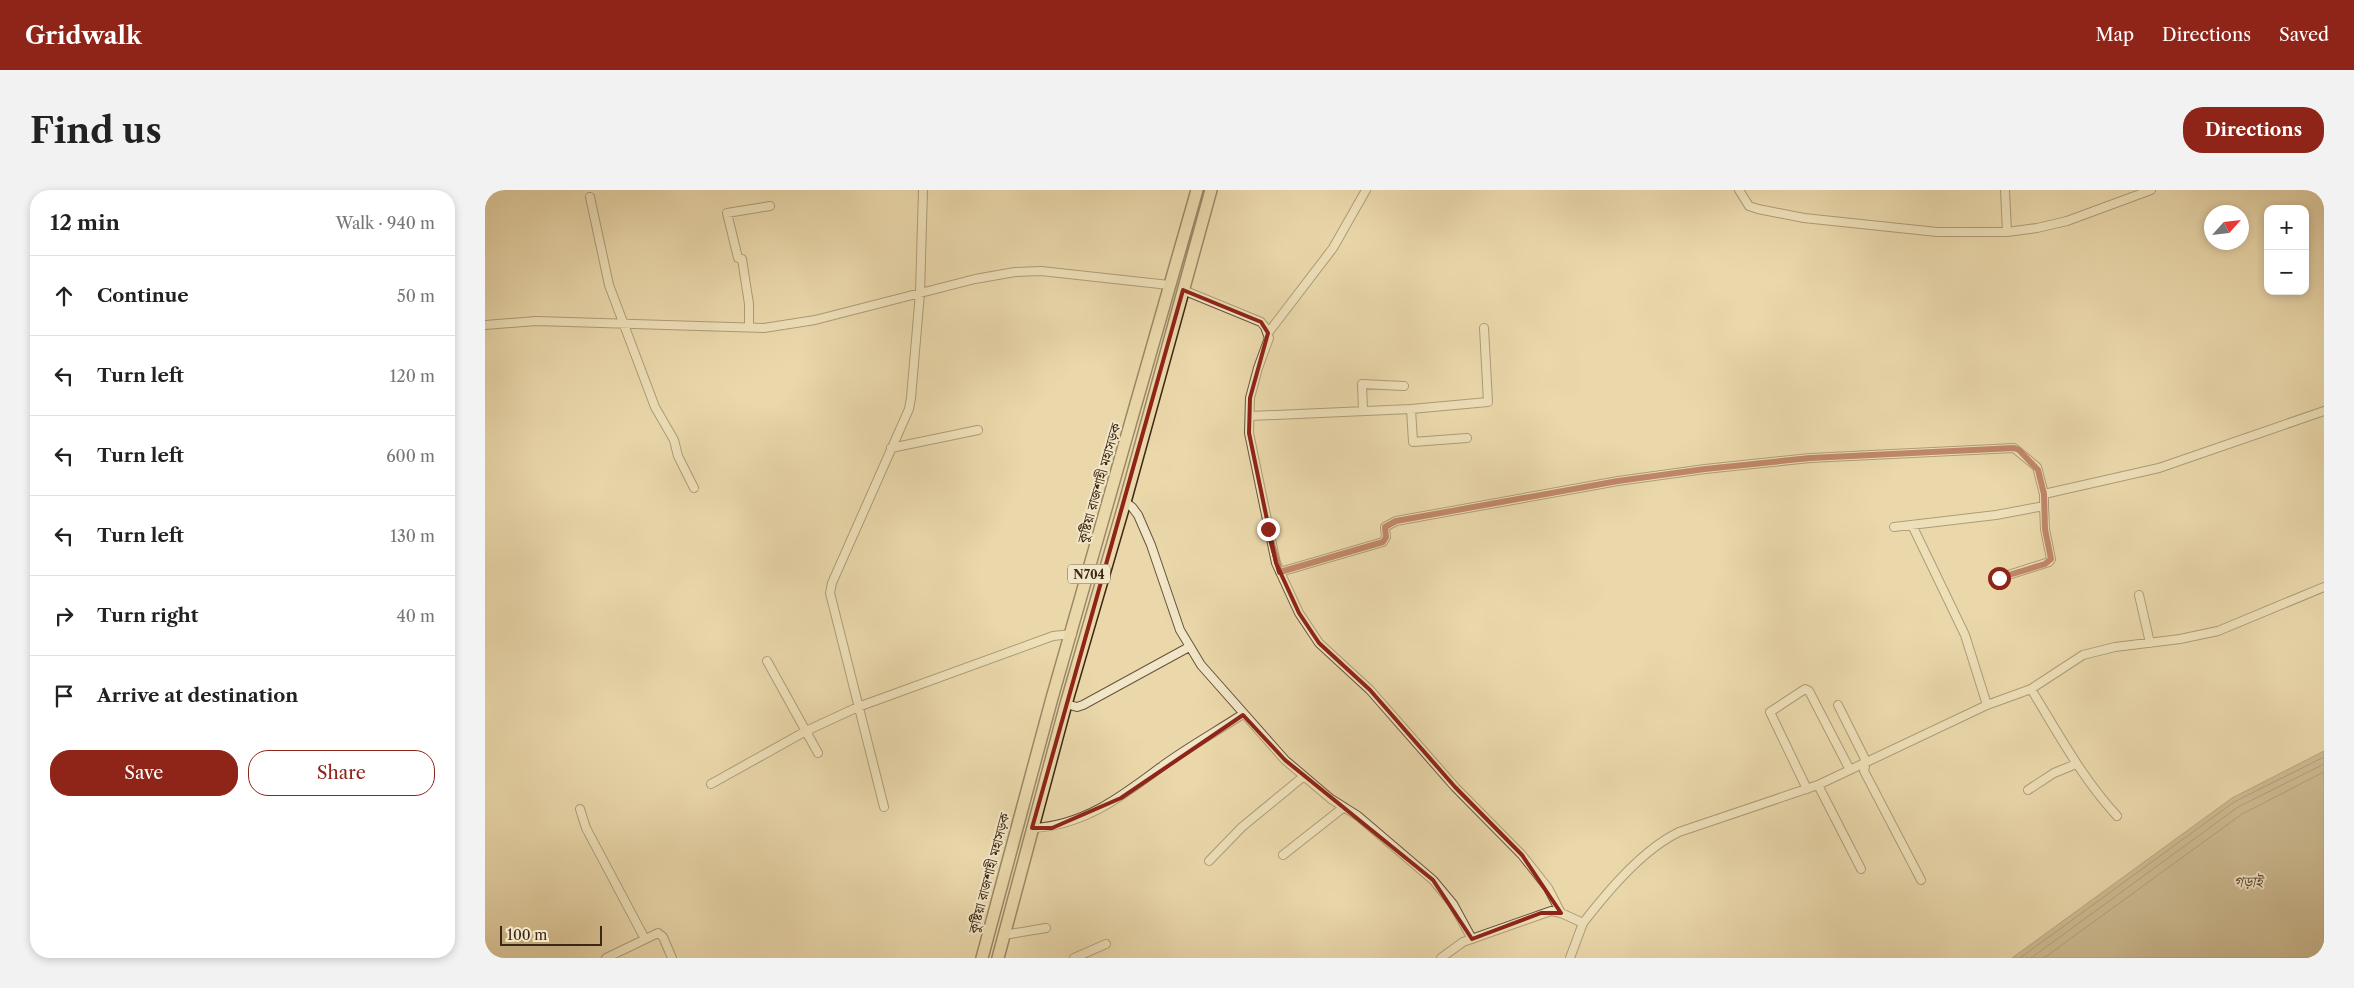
<!DOCTYPE html>
<meta charset="utf-8">
<style>
:root{--surface:#fff;--page:#f2f2f2;--text:#222;--muted:#767676;--line:#e0e0e0;--accent:#8f2418}
body{margin:0;font-family:"Libre Caslon Text","Noto Serif Bengali",serif;background:var(--page);color:var(--text)}
.controls{position:absolute;right:15px;top:15px;display:grid;overflow:hidden;border-radius:10px;box-shadow:0 2px 8px #0003}
.controls button{width:45px;height:45px;display:grid;place-items:center;padding:0;border:0;border-bottom:1px solid var(--line);background:var(--surface);color:var(--text);font:25px sans-serif}
.compass{position:absolute;left:1719px;top:15px;width:45px;height:45px;border-radius:50%;background:var(--surface);box-shadow:0 2px 8px #0003;rotate:63deg}
.scale{position:absolute;left:15px;bottom:12px;width:102px;box-sizing:border-box;padding-left:5px;border:2px solid #3d2715;border-top:0;font-size:14px;line-height:18px;white-space:nowrap;color:#3d2715;-webkit-text-stroke:4px #f1e6c8;paint-order:stroke}
.stop{position:absolute;width:15px;height:15px;margin:-11px;border:4px solid #8f2418;border-radius:50%;background:#fff}
.stop.end{background:#8f2418;border-color:#fff;box-shadow:0 1px 5px #0008}
.list{margin:0;padding:0;list-style:none}
h2{display:flex;justify-content:space-between;align-items:center;height:65px;margin:0;padding:0 20px;font-size:21px}
h2 small{font-size:16px;font-weight:400;color:var(--muted)}
.list li{display:grid;grid-template-columns:32px 1fr auto;gap:15px;align-items:center;box-sizing:border-box;height:80px;padding:0 20px;border-top:1px solid var(--line)}
.list b{display:block;font-size:19px;white-space:nowrap}
.list em{font-size:16px;font-style:normal;color:var(--muted)}
.actions{display:flex;gap:10px;padding:15px 20px}
.actions a{flex:1;padding:11px 0;border:1px solid var(--accent);border-radius:20px;text-align:center;font-size:18px;color:var(--accent)}
.actions .main{background:var(--accent);color:#fff}
.icon{flex:none;width:28px;height:28px;fill:none;stroke:currentColor;stroke-width:2;stroke-linecap:round;stroke-linejoin:round}
.map{position:relative;flex:none;width:1839px;height:768px;overflow:hidden;border-radius:20px}
header{display:flex;align-items:center;gap:30px;box-sizing:border-box;height:70px;padding:0 25px;background:var(--accent);color:#fff}
header strong{font-size:24px}
nav{display:flex;gap:28px;margin-inline-start:auto;font-size:18px}
.intro{display:flex;align-items:center;justify-content:space-between;box-sizing:border-box;height:120px;padding:0 30px}
h1{margin:0;font-size:35px}
.button{padding:12px 22px;border-radius:20px;background:var(--accent);color:#fff;font-size:18px;font-weight:700}
main{display:flex;gap:30px;padding:0 30px}
aside{flex:1;background:var(--surface);border-radius:20px;box-shadow:0 2px 8px #0003}
.map>svg:first-child{display:block}
</style>
<header>
<strong>Gridwalk</strong>
<nav><a>Map</a><a>Directions</a><a>Saved</a></nav>
</header>
<div class="intro"><h1>Find us</h1><a class="button">Directions</a></div>
<main>
<aside>
<h2>12 min<small>Walk · 940 m</small></h2>
<ul class="list">
<li><svg class="icon" aria-label="ahead" viewBox="0 0 24 24"><path d="M12 20V5M6 11l6-6 6 6"/></svg><div><b>Continue</b></div><em>50 m</em></li>
<li><svg class="icon" aria-label="left" viewBox="0 0 24 24"><path d="M17 20v-9H6M10 6l-5 5 5 5"/></svg><div><b>Turn left</b></div><em>120 m</em></li>
<li><svg class="icon" aria-label="left" viewBox="0 0 24 24"><path d="M17 20v-9H6M10 6l-5 5 5 5"/></svg><div><b>Turn left</b></div><em>600 m</em></li>
<li><svg class="icon" aria-label="left" viewBox="0 0 24 24"><path d="M17 20v-9H6M10 6l-5 5 5 5"/></svg><div><b>Turn left</b></div><em>130 m</em></li>
<li><svg class="icon" aria-label="right" viewBox="0 0 24 24"><path d="M7 20v-9h11M14 6l5 5-5 5"/></svg><div><b>Turn right</b></div><em>40 m</em></li>
<li><svg class="icon" aria-label="arrive" viewBox="0 0 24 24"><path d="M6 21V4h12l-3 4 3 4H6"/></svg><div><b>Arrive at destination</b></div></li>
</ul>
<div class="actions"><a class="main">Save</a><a>Share</a></div>
</aside>
<div class="map">
<svg width="1839" height="768" viewBox="0 0 1839 768">
<rect width="100%" height="100%" fill="#ead8ab"/>
<filter id="stains"><feTurbulence type="fractalNoise" baseFrequency=".004" numOctaves="4"/><feColorMatrix values="0 0 0 0 .2 0 0 0 0 .09 0 0 0 0 .02 0 0 0 .5 -.17"/></filter>
<radialGradient id="worn" r=".72"><stop offset=".6" stop-color="#630" stop-opacity="0"/><stop offset="1" stop-color="#630" stop-opacity=".3"/></radialGradient>
<path fill="#af9c78" stroke="#816d50" d="M1839,561V768H1527L1747,608Z"/>
<g fill="none" stroke-linecap="round" stroke-linejoin="round">
<path stroke="#766246" stroke-width="1" d="M1535,768L1749,612L1839,567
M1546,768L1753,617L1839,574
M1559,768L1757,624L1839,582"/>
<g stroke="#68533a" stroke-width="10">
<path id="minor" d="M1254,0L1264,16L1273,19L1319,28L1452,42H1522L1552,38L1582,31L1666,0
M1520,0L1522,42
M105,7L124,95L170,217L189,250L193,266L209,298
M698,100L776,132L780,137L784,148L773,178L765,208L764,243L791,373L814,423L834,453L885,500L970,597L1037,665L1063,698L1076,723
M0,135L51,131L279,138L330,130L490,89L530,82L556,81L684,95
M264,137V114L257,69L253,68L242,23L285,16
M783,143L848,58L881,0
M926,219L928,252L982,248
M878,220L877,194L919,196
M765,226L926,219L1003,212L999,138
M406,258L493,240
M640,312L647,317L653,325L666,355L695,440L716,475L800,570L846,609L873,626L948,690L968,714L987,749
M1427,335L1480,445L1502,515
M1409,337L1511,325L1559,316V304L1674,278L1839,221
M795,382L898,352L901,347L900,337L911,331L1133,291L1220,279L1325,268L1529,258L1552,277L1559,304
M1514,388L1564,372L1566,369L1560,339L1559,316
M1654,405L1665,453
M282,471L333,563
M1546,499C1573,543 1597,588 1632,626
M581,514L592,517L598,515L704,457
M1353,515L1381,571L1379,581L1436,690
M226,594L321,541L373,517L568,446L587,444
M1333,595L1376,679
M1322,599L1285,522L1320,499L1324,501L1365,580
M1543,600L1569,583L1591,574
M399,617L345,403L347,393L424,219L426,208L435,103L438,0
M95,619L101,638L160,749
M547,638C600,636 640,604 680,574C705,556 732,541 758,524
M798,665L859,617
M724,671L757,637L819,586
M519,745L561,738
M121,768L173,743L178,747L187,768
M589,768L621,754
M956,768L978,752L1066,721L1076,723L1098,733C1123,701 1157,660 1194,642L1333,595L1502,515L1546,499L1598,465L1630,457L1695,449L1733,441L1839,397
M1085,768L1098,733"/>
</g>
<g stroke="#3d2715" stroke-width="14">
<path id="highway" d="M497,768L567,508L712,0
M513,768L581,514L640,312L726,0"/>
</g>
<use href="#minor" stroke="#f1e6c8" stroke-width="8"/>
<use href="#highway" stroke="#ead8ab" stroke-width="11"/>
</g>
<g fill="none" stroke-linecap="round" stroke-linejoin="round">
<path stroke="#8f2418" stroke-width="6" d="M783,339L795,382L898,352L901,347L900,337L911,331L1133,291L1220,279L1325,268L1529,258L1534,260L1553,280L1559,304L1560,339L1566,369L1560,374L1514,388"/>
</g>
<path d="M0 0H1839V768H0ZM698,100L776,132L783,143L765,208L764,243L791,373L814,423L834,453L885,500L970,597L1037,665L1076,723H1056L987,749L948,690L800,570L758,525L636,608L567,638H547Z" fill="#ead8ab" fill-opacity=".55" fill-rule="evenodd"/>
<path fill="none" stroke="#8f2418" stroke-width="4" stroke-linejoin="round" d="M698,100L776,132L783,143L765,208L764,243L791,373L814,423L834,453L885,500L970,597L1037,665L1076,723H1056L987,749L948,690L800,570L758,525L636,608L567,638H547Z"/>
<g text-anchor="middle" dominant-baseline="central" stroke-width="4" stroke-linejoin="round" paint-order="stroke">
<rect fill="#f1e6c8" stroke="#73604b" stroke-width="1" x="583" y="374.5" width="42" height="19" rx="4"/>
<g font-size="12" font-weight="bold" fill="#3d2715">
<text x="604" y="384">N704</text>
</g>
<g font-size="14" fill="#3d2715" stroke="#f1e6c8">
<text transform="translate(614 293) rotate(-74)">কুষ্টিয়া রাজশাহী মহাসড়ক</text>
<text transform="translate(504 683) rotate(-75)">কুষ্টিয়া রাজশাহী মহাসড়ক</text>
</g>
<g font-size="15" font-style="italic" fill="#5f4a33" stroke="#f1e6c8">
<text x="1763" y="691">গড়াই</text>
</g>
</g>
<rect width="100%" height="100%" filter="url(#stains)"/>
<rect width="100%" height="100%" fill="url(#worn)"/>
</svg>
<div class="controls">
<button>+</button>
<button>−</button>
</div>
<svg class="compass" viewBox="-18 -18 36 36"><path d="M0-13l5 13h-10z" fill="#e53935"/><path d="M0 13l5-13h-10z" fill="#767676"/></svg>
<div class="scale">100 m</div>
<div class="stop" style="left:1514px;top:388px"></div>
<div class="stop end" style="left:783px;top:339px"></div>
</div>
</main>
